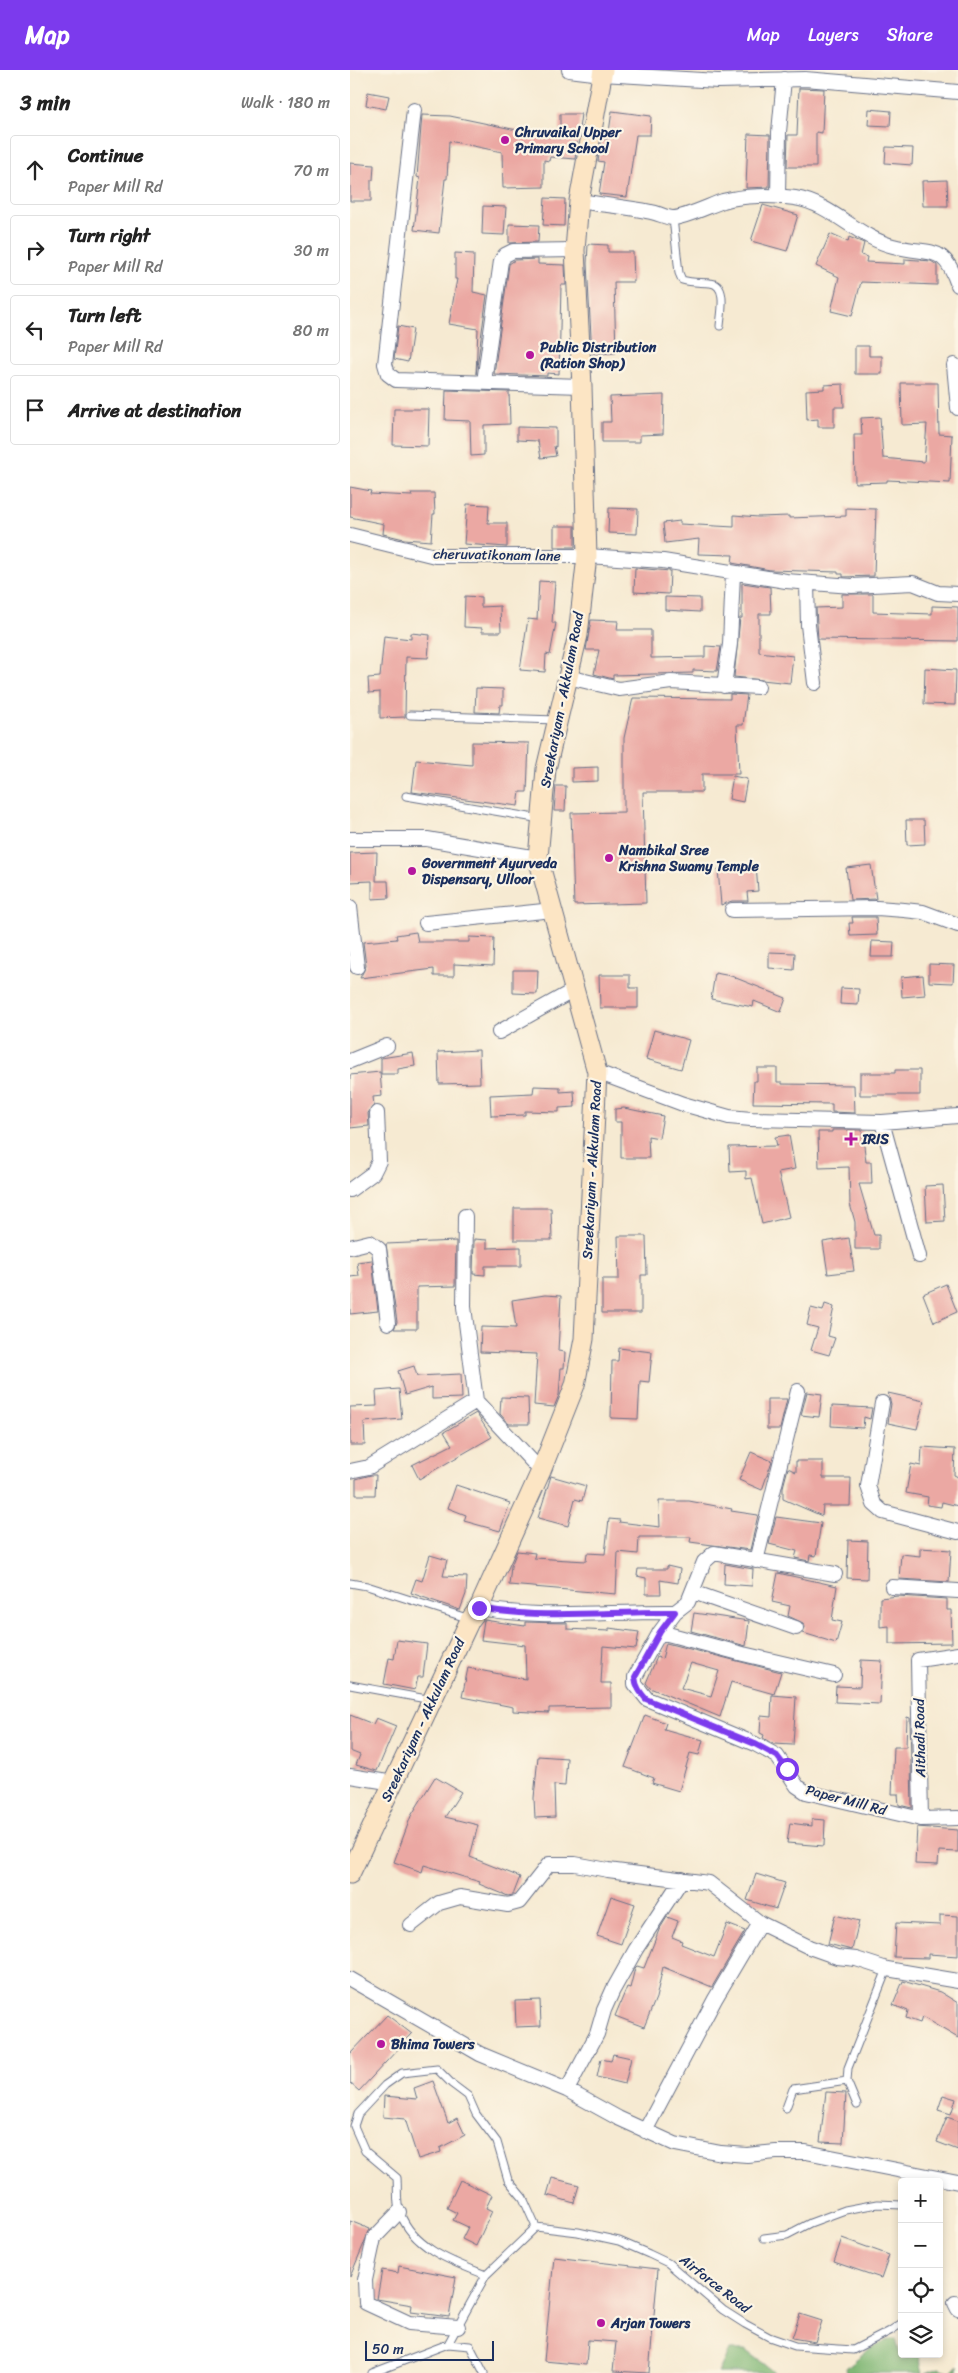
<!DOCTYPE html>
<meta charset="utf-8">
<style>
:root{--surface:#fff;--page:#f6f6f6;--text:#222;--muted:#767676;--line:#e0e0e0;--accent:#7c3aed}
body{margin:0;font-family:Sriracha,sans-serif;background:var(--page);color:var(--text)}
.controls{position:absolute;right:15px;bottom:15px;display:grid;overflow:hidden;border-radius:5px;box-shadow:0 2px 8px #0003}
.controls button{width:45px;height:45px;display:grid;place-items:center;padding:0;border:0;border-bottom:1px solid var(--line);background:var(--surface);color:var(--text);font:25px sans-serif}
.scale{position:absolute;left:15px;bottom:12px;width:129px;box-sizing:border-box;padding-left:5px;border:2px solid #1b2f5e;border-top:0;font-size:14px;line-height:18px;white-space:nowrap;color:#1b2f5e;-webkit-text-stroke:4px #fcf5e5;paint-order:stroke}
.stop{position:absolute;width:15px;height:15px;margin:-11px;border:4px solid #7c3aed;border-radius:50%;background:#fff}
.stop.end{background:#7c3aed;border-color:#fff;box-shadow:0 1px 5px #0008}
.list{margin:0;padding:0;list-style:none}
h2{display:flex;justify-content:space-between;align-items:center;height:65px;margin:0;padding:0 20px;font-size:21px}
h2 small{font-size:16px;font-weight:400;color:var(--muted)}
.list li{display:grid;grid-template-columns:32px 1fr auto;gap:15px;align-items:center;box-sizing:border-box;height:70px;margin:0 10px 10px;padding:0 10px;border:1px solid var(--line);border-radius:5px}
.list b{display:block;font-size:19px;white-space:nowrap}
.list p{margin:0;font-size:16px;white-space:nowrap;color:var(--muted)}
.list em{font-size:16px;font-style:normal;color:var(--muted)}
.icon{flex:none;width:28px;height:28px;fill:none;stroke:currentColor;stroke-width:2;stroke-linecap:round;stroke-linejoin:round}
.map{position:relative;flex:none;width:608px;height:2303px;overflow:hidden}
header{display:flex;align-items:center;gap:30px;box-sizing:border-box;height:70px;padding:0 25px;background:var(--accent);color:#fff}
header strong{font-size:24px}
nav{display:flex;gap:28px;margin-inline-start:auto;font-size:18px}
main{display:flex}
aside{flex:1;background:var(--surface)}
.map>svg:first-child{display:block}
</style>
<header>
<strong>Map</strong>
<nav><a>Map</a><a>Layers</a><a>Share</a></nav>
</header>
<main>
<aside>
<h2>3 min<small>Walk · 180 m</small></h2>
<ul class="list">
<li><svg class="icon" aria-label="ahead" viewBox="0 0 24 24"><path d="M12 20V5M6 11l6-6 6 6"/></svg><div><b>Continue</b><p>Paper Mill Rd</p></div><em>70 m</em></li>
<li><svg class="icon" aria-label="right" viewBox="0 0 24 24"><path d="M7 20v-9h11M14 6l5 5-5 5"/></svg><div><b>Turn right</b><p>Paper Mill Rd</p></div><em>30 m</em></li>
<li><svg class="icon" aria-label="left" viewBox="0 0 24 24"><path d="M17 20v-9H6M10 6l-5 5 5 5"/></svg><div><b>Turn left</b><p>Paper Mill Rd</p></div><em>80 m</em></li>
<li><svg class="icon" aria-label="arrive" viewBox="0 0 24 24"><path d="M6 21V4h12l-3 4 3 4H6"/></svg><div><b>Arrive at destination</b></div></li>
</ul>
</aside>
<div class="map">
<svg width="608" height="2303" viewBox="0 0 608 2303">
<rect width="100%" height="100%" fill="#fcf5e5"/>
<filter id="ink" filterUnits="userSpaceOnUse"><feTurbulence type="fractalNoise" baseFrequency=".02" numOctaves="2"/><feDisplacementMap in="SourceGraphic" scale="10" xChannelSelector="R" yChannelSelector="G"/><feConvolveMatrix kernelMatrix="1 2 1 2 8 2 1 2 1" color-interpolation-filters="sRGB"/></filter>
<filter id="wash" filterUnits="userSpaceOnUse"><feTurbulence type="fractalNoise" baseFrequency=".0096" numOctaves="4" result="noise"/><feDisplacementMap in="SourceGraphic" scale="20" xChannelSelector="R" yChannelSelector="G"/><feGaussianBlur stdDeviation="1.12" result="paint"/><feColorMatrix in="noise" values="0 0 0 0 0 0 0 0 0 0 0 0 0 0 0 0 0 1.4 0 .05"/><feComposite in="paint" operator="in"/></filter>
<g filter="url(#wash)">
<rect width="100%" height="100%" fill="#f6ead2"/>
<path fill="#81b876" stroke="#4e746a" d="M546,2269L551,2289L569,2286L573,2303H497L496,2298C510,2286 527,2270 546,2269Z
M379,2280H395L425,2303H368Z
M608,2295V2303H576L589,2298L601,2302Z"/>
<g id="blocks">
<path fill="#eba8a3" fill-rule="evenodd" d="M449,18L474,19L472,63L466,62V97H437L438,65H447Z
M18,22L39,26L36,39L16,35Z
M519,39L541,41L540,56L518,55Z
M262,41L301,46L300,65H286L277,127L249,124L254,92L248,91L252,69H258Z
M210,44H231L225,89L200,87L199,91L194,90V117L153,118L152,82L99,71L97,109H95L89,163L64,160L70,108L67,107L72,45L100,46L210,69Z
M398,64L420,65L419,117L396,118Z
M536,77L563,78L562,95L535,93Z
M0,93L24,95L23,110H21V131H0Z
M597,110L598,136H573L572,111Z
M195,128L215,129L214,156L193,155Z
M413,135L448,145L437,181L401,171Z
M133,136L156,137L154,165L132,164Z
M159,154L189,155L188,172L159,173Z
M480,164L498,172L499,167L514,173L511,185L517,187L516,192L555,194V189L581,191L587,195V215L511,212L502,246L481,241L489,207L466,196Z
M238,174L258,175V182H283L284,212H264L266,283L242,284L237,194Z
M105,183L124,184L123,222L137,225L126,304L128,259L99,254L107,209H105Z
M188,189V194L215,195L216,215H211L209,304L197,303V306L144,304L159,194L165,190Z
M48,256L63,259L58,292L44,289Z
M505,276H519V286H532V304H505Z
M551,313H588L589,364L602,365L600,413L537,410V412L505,413L504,365H512L511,348L530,347L533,388L574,392L577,354L552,355Z
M493,314L494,337H484V357H468V349L457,350L456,320L474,319V315Z
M96,320L159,322L160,354L134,355V385L121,386L120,351L95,350Z
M314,325L313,364L290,365V372H252V352H261L260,327Z
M44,339H79L78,376L43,375Z
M167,357L206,358V377L204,376L206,386L191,388L188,371L167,370Z
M0,417L21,421L20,424L62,426L61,423H84L85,444H83L81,471L54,469L33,464L34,454L0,447Z
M117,434L139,435L138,453H157V477L114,474Z
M259,438L288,439L287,464L258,463Z
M496,438L526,439L524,506L493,507V504H488V502L420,500L382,493L383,485L348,484L349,469L315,473L313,453L330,451V454L384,457V445L408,447L439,446V448L496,446Z
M204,456H225V477H204Z
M285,498L320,501L319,524L284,522Z
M189,511L205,512L202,553H206L200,585L196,584L195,602L170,600L178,549L187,550Z
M392,513L420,517L421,544H409V582L443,586L440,613L384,607L390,548H392Z
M492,524H523V542L582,544V536L608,537V571L468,569L466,538L492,537Z
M115,526L131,527V537L150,536L151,562H132V558L114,557Z
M315,527L350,528V542L315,540Z
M241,550L268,551L267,560H301V588L355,587V576L371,577L367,601L343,600V603L263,605V609L244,604L249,580H236Z
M61,563L80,565L78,588L56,587L55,647L30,648V622L19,623L18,608L30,607L34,566L61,569Z
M575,598L606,600L605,635L574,634Z
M126,618L153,619V635H150L149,643L125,642Z
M380,624L397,625L393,655H387L389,704H352V722H293L296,833L224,835L221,743L274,742V668L283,628L380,629Z
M122,672L179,673L177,722H170L168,736L62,722L66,690L122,695Z
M248,697V711L222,712V698Z
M383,706L397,709L393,732L379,729Z
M206,716H216L215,741H204Z
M556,750H574L575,774L557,775Z
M27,782L26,811H38L39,828L22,829V811L0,812V783Z
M406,795L408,821L397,822L398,831H382L371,835L368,799Z
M521,795L526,829L500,830L496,798Z
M502,847H526L527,865L500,866L499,853H503Z
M66,862L68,872H119V867L144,868L143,896L104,894V906H84V899L10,908L16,896L13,872L47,869L46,865Z
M522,871L544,872L543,887H521Z
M419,882L445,883L444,900L419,898Z
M579,894L604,895L603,913L579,912Z
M163,900H188L187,924L163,923Z
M365,903L381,906L436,928L431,942L404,931L403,937L361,929Z
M249,905H280V918H288V938H250Z
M573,905L575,925L552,927L551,907Z
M491,918L509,919L508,935L490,934Z
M304,960L339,970L331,999L296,989Z
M129,980L130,1013L89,1014L88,982Z
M63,983L65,996L48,999V1004H31V988Z
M407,998H427V1012H432V1014L504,1015L505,1043L482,1042V1034L403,1033L404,1011H407Z
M545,1000H570V1025H510V1003H545Z
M30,1002L32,1026L23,1027L24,1035L18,1043L19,1056L0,1058V1005Z
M184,1016L210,1017V1022L224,1021L225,1037L209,1038V1042L175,1041V1045L141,1046L140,1025L183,1023Z
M274,1038L313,1046L309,1068L298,1066L299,1088H271V1052H265V1039Z
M482,1060H512L516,1092H521L522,1114H509L524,1165H529V1179H505V1152L500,1134L499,1097L469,1098L468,1062H482Z
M439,1065L445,1099L428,1102L439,1147L412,1154L402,1108L396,1109V1101L380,1102L379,1077L427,1076L425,1067Z
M593,1115L595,1151L577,1152L575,1116Z
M164,1138H201L202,1170H164Z
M268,1166H296L297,1205H291V1243H252V1209H269Z
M499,1168L504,1201L478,1204L473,1172Z
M124,1169L137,1170V1178L171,1177V1196H135V1205L123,1204Z
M106,1171L105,1216L67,1217V1259H44L47,1252L36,1174Z
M22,1190L28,1241L0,1244V1207L9,1206L7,1192Z
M596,1214L607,1242L584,1252L573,1224Z
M195,1225L211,1226L208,1281L215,1282L214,1298H211L209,1325L204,1337L184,1335L187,1284L130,1282L131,1257L166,1258L162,1230Z
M475,1234L484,1237L478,1266L485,1268L479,1285L461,1280L468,1258L457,1255L461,1238L473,1241Z
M269,1278L302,1282L299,1312L290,1311L288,1349L261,1348L262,1291H268Z
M64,1296L67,1306L111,1304L112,1328L82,1329V1317L55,1325L48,1301Z
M49,1319L52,1349L14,1352L15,1375H0V1337L27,1336L26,1321Z
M457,1322L472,1324L469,1347L451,1345Z
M538,1323L574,1331L567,1359L538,1353L541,1334Z
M151,1327L178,1328L179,1354H159L150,1344Z
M417,1329H437L430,1359H417Z
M482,1336L522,1338L520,1349L514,1347L513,1358L481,1356Z
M126,1343L142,1367L69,1409L62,1395L102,1375L94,1362Z
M572,1377L605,1379L604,1405L608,1407V1436L592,1432L591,1437L577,1435L578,1427L556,1423L561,1394L571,1396Z
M401,1382L422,1391L412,1420L389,1410Z
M446,1391H473V1408H501L500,1436H473L472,1446L433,1429V1417L438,1398L446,1402Z
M21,1405H26L25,1425H6V1409Z
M201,1406L236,1416L232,1431L225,1429L218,1456L188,1448Z
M106,1415L160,1433L150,1461L114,1451L116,1445L98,1438Z
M309,1431H339L382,1439L381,1441L408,1445L400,1480L340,1472L341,1467H289L288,1484L268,1482L266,1524L159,1515L161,1496L167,1481L185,1483L184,1488L236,1491L237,1483L255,1484L259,1449L270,1450L269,1452L310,1457Z
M426,1447L471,1453L466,1486L460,1485L459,1491L445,1488L447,1481L419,1474Z
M498,1470L518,1471L517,1509L497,1508Z
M570,1478L601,1480L599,1512L549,1509L551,1484L570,1486Z
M80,1485L97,1490L93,1506L117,1507L116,1524L110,1540L61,1523L66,1509L72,1511Z
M375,1494L403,1499L402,1516L374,1514Z
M317,1496L330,1499L328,1513L310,1510L311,1524H296V1508L287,1506L288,1499H317Z
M428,1503L487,1516L482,1550L492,1552L486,1573L453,1563L455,1557L453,1553L438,1546L440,1536L422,1532Z
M548,1526L597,1529V1540H601L602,1573L539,1574V1556L530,1557V1528Z
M344,1543L399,1551L396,1576L341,1561Z
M134,1550L175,1556V1552L217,1553V1559L259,1561V1558L289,1562L286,1579L253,1576L251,1613H261V1637L199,1638V1643L163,1641V1637L112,1627L118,1598L176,1609L175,1575L131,1570Z
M47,1570L77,1574L73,1607H68L65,1620L34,1614L39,1588L44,1589Z
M316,1573L431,1602L424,1624L381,1612L370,1647L300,1618L296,1613L307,1587L312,1589ZM341,1593L369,1601L361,1626L331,1618Z
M511,1590L532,1591L530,1634L485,1632L486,1616L510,1617Z
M422,1625L446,1627L443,1675L423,1674L413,1668L414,1665L410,1663L411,1646L421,1647Z
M0,1645L23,1654L26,1648L46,1656L27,1701L6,1695L10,1685L0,1681Z
M295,1645L316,1653L314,1659L353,1670L349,1685L340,1683L329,1721L302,1713L304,1708L275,1697Z
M557,1647L560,1648L562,1738L549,1735L548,1724H542L544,1677H556Z
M188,1686L217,1688L215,1716L204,1715L205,1747L185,1748L184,1728Z
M85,1707L111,1722L95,1747L128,1755L120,1787L170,1807L163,1825L158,1826L129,1814L130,1812L74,1795L72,1802L44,1792L61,1746Z
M462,1749L475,1750L474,1776L437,1773L440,1753L462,1756Z
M567,1757L608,1760V1782L589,1781L588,1795L565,1794Z
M406,1804L435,1813L426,1839L397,1830Z
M261,1826L285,1834L271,1874L247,1866Z
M485,1845L509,1851L502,1880L478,1874Z
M590,1845L608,1846V1886L578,1884V1888L544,1887L546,1853L590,1855Z
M317,1847L328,1851L322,1867L332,1871L331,1874L364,1887L377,1854L395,1861L362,1917L313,1897L306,1928L294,1957L265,1946L277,1917L280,1918L285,1898L287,1896L294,1898L309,1860Z
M553,1911L590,1922L608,1933V1968L572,1947L570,1953L556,1948L558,1941L543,1935Z
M190,1930L191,1956L166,1957L165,1931Z
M37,1945L62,1964L9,2021L0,2013V1984Z
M263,1984L281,1988L275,2014L247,2007L251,1989L261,1991Z
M83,2011L98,2053L107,2048L115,2065L90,2078L91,2082L68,2089L55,2049L33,2047L34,2026L67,2029L64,2018Z
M476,2022L496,2023L493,2073L470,2072Z
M593,2025L606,2029L601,2044L588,2040Z
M597,2047L608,2051V2080L587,2072Z
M202,2108L229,2115L224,2133L197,2125Z
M110,2110L142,2125L136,2138L142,2141L126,2176L112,2169L118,2157L103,2150L107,2143L97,2138Z
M0,2151L20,2159L0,2207Z
M492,2168L539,2185L531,2208L484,2192Z
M204,2187L308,2199L299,2303L263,2301L266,2272L238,2270L236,2295L194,2291Z
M49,2196L106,2207L99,2247L61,2242L62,2235L27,2229L32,2200L48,2203Z
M450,2244L472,2251L465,2272L442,2268Z"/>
</g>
</g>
<g filter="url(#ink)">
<use href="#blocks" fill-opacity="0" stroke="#687087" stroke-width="1"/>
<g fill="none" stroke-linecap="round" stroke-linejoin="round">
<g stroke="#687087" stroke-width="9">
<path id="lane" d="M323,148L329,203L332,210C342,213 350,212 360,213C378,214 371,243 370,256
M60,645L207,650
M56,726L191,749
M0,1513L17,1516L120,1549
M0,1615L82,1630
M507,2035L497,2011L498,1998L537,1899
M436,2038L443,2019L497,2011
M414,2168L437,2165L460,2153L495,2140L527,2134L552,2135
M136,2205L186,2157
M98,2274L136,2205C103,2192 64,2179 50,2143C46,2134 48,2119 47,2108L15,2081L4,2056L8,2044L35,2015L52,2003L87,1999L102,2014L118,2026L126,2044L147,2072L158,2110L173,2128L186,2157L228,2162L269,2171L299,2184L318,2193L373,2240L395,2254L419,2267L445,2276L503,2280L540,2261L552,2253
M22,2303L98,2274L120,2276L134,2303"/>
</g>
<g stroke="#687087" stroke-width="16">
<path id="street" d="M219,0L252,4L368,11L455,9L608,22
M64,40L35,294L38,304L46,310L232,316
M428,127L429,62L434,9
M229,131C253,135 277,137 301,142C308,143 316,148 323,148C334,148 361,135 373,131C393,125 424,125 445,128C482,134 507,167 543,176C580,186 593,172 608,215
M604,295L608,338
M134,312L151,191L155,185L163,181L225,180
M0,465L85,486H237L313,491L436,511L502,516L563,513L588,523L608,524
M457,513L458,555L465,613
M218,607L269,619L321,612L408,617
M374,616L380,574L383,503
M0,769H77L188,788
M0,837L7,897
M382,840L527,838L554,840L573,842L608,855
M76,853L203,840
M149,962L226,919
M0,991L37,976
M247,1002L333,1034L379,1047L401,1049L532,1052L608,1046
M532,1052L569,1186
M0,1120L23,1103L29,1091L27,1043
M115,1146L114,1237L126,1331
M0,1177L20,1172L29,1179L38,1253
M532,1333L518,1416L524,1434L533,1442L608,1462
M0,1401L19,1397L126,1331L191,1401
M406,1491L448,1321
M542,1517L608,1521
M343,1522L446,1558
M129,1538C194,1550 259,1541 325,1542L310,1562L285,1607V1614L297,1629L405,1674L427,1686L447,1716L456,1722L571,1749L608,1748
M325,1542L338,1532L354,1492L364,1483L485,1504
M310,1562L393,1584L484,1605
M0,1706L44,1713
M571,1749L568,1590L608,1584
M61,1855L89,1833L110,1827L158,1835L169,1832L199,1794H225L258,1800L359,1813L410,1853L459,1877L487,1887L506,1889L537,1899L608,1911
M0,1909L130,1984L217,2020L268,2048L325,2074L371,2083L397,2085L426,2082H456L608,2112
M217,2020L247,1964L254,1940L263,1920L286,1879L332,1809
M295,2061L365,1929L410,1853
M49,2142L24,2168L15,2210L16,2233L59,2253L108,2257
M605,2233L608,2239"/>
</g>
<g stroke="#687087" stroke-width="21">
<path id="secondary" d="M0,1804L120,1550L129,1538L191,1401L225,1315L234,1269L247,1002L188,788L196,699L228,565L237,486L232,316L225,180L229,131L253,0"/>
</g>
<use href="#lane" stroke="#fff" stroke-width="7"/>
<use href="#street" stroke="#fff" stroke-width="14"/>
<use href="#secondary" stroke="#fce5c4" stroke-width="19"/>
</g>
</g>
<g fill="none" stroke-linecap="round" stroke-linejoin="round" filter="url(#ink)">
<path stroke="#7c3aed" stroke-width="6" d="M129,1538C194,1550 259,1541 325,1542L310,1562L285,1607C286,1617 290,1622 296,1629L405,1674L427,1686L437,1699"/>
</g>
<g fill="#b5179e" stroke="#fcf5e5" stroke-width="2">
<circle cx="155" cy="70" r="5"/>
<circle cx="180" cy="285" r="5"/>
<circle cx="259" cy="788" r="5"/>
<circle cx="62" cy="801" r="5"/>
<path d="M498.5 1061.5h5v5h5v5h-5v5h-5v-5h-5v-5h5z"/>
<circle cx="31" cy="1974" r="5"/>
<circle cx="251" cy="2253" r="5"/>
</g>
<g text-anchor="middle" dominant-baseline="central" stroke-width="4.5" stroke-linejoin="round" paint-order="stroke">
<g font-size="14" font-weight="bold" fill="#1b2f5e" stroke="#fcf5e5" text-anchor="start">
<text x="165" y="62">Chruvaikal Upper<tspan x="165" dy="16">Primary School</tspan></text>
<text x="190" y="277">Public Distribution<tspan x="190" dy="16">(Ration Shop)</tspan></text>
<text x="269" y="780">Nambikal Sree<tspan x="269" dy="16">Krishna Swamy Temple</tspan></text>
<text x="72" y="793">Government Ayurveda<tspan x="72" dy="16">Dispensary, Ulloor</tspan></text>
<text x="512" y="1069">IRIS</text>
<text x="41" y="1974">Bhima Towers</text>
<text x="261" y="2253">Arjan Towers</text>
</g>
<g font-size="14" fill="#1b2f5e" stroke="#fcf5e5">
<text transform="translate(147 485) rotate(1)">cheruvatikonam lane</text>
<text transform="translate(212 630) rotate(-79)">Sreekariyam - Akkulam Road</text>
<text transform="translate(242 1100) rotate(-87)">Sreekariyam - Akkulam Road</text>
<text transform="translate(73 1650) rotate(-65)">Sreekariyam - Akkulam Road</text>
<text transform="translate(570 1668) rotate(-91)">Aithadi Road</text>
<text transform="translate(496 1730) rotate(15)">Paper Mill Rd</text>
<text transform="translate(365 2214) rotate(38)">Airforce Road</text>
</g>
</g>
</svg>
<div class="controls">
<button>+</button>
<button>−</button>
<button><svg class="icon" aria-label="locate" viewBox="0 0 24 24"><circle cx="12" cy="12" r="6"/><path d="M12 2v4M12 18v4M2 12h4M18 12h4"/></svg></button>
<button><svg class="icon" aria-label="layers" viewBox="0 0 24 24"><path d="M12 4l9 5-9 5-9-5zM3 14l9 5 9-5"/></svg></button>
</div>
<div class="scale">50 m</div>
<div class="stop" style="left:437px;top:1699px"></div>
<div class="stop end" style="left:129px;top:1538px"></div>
</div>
</main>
